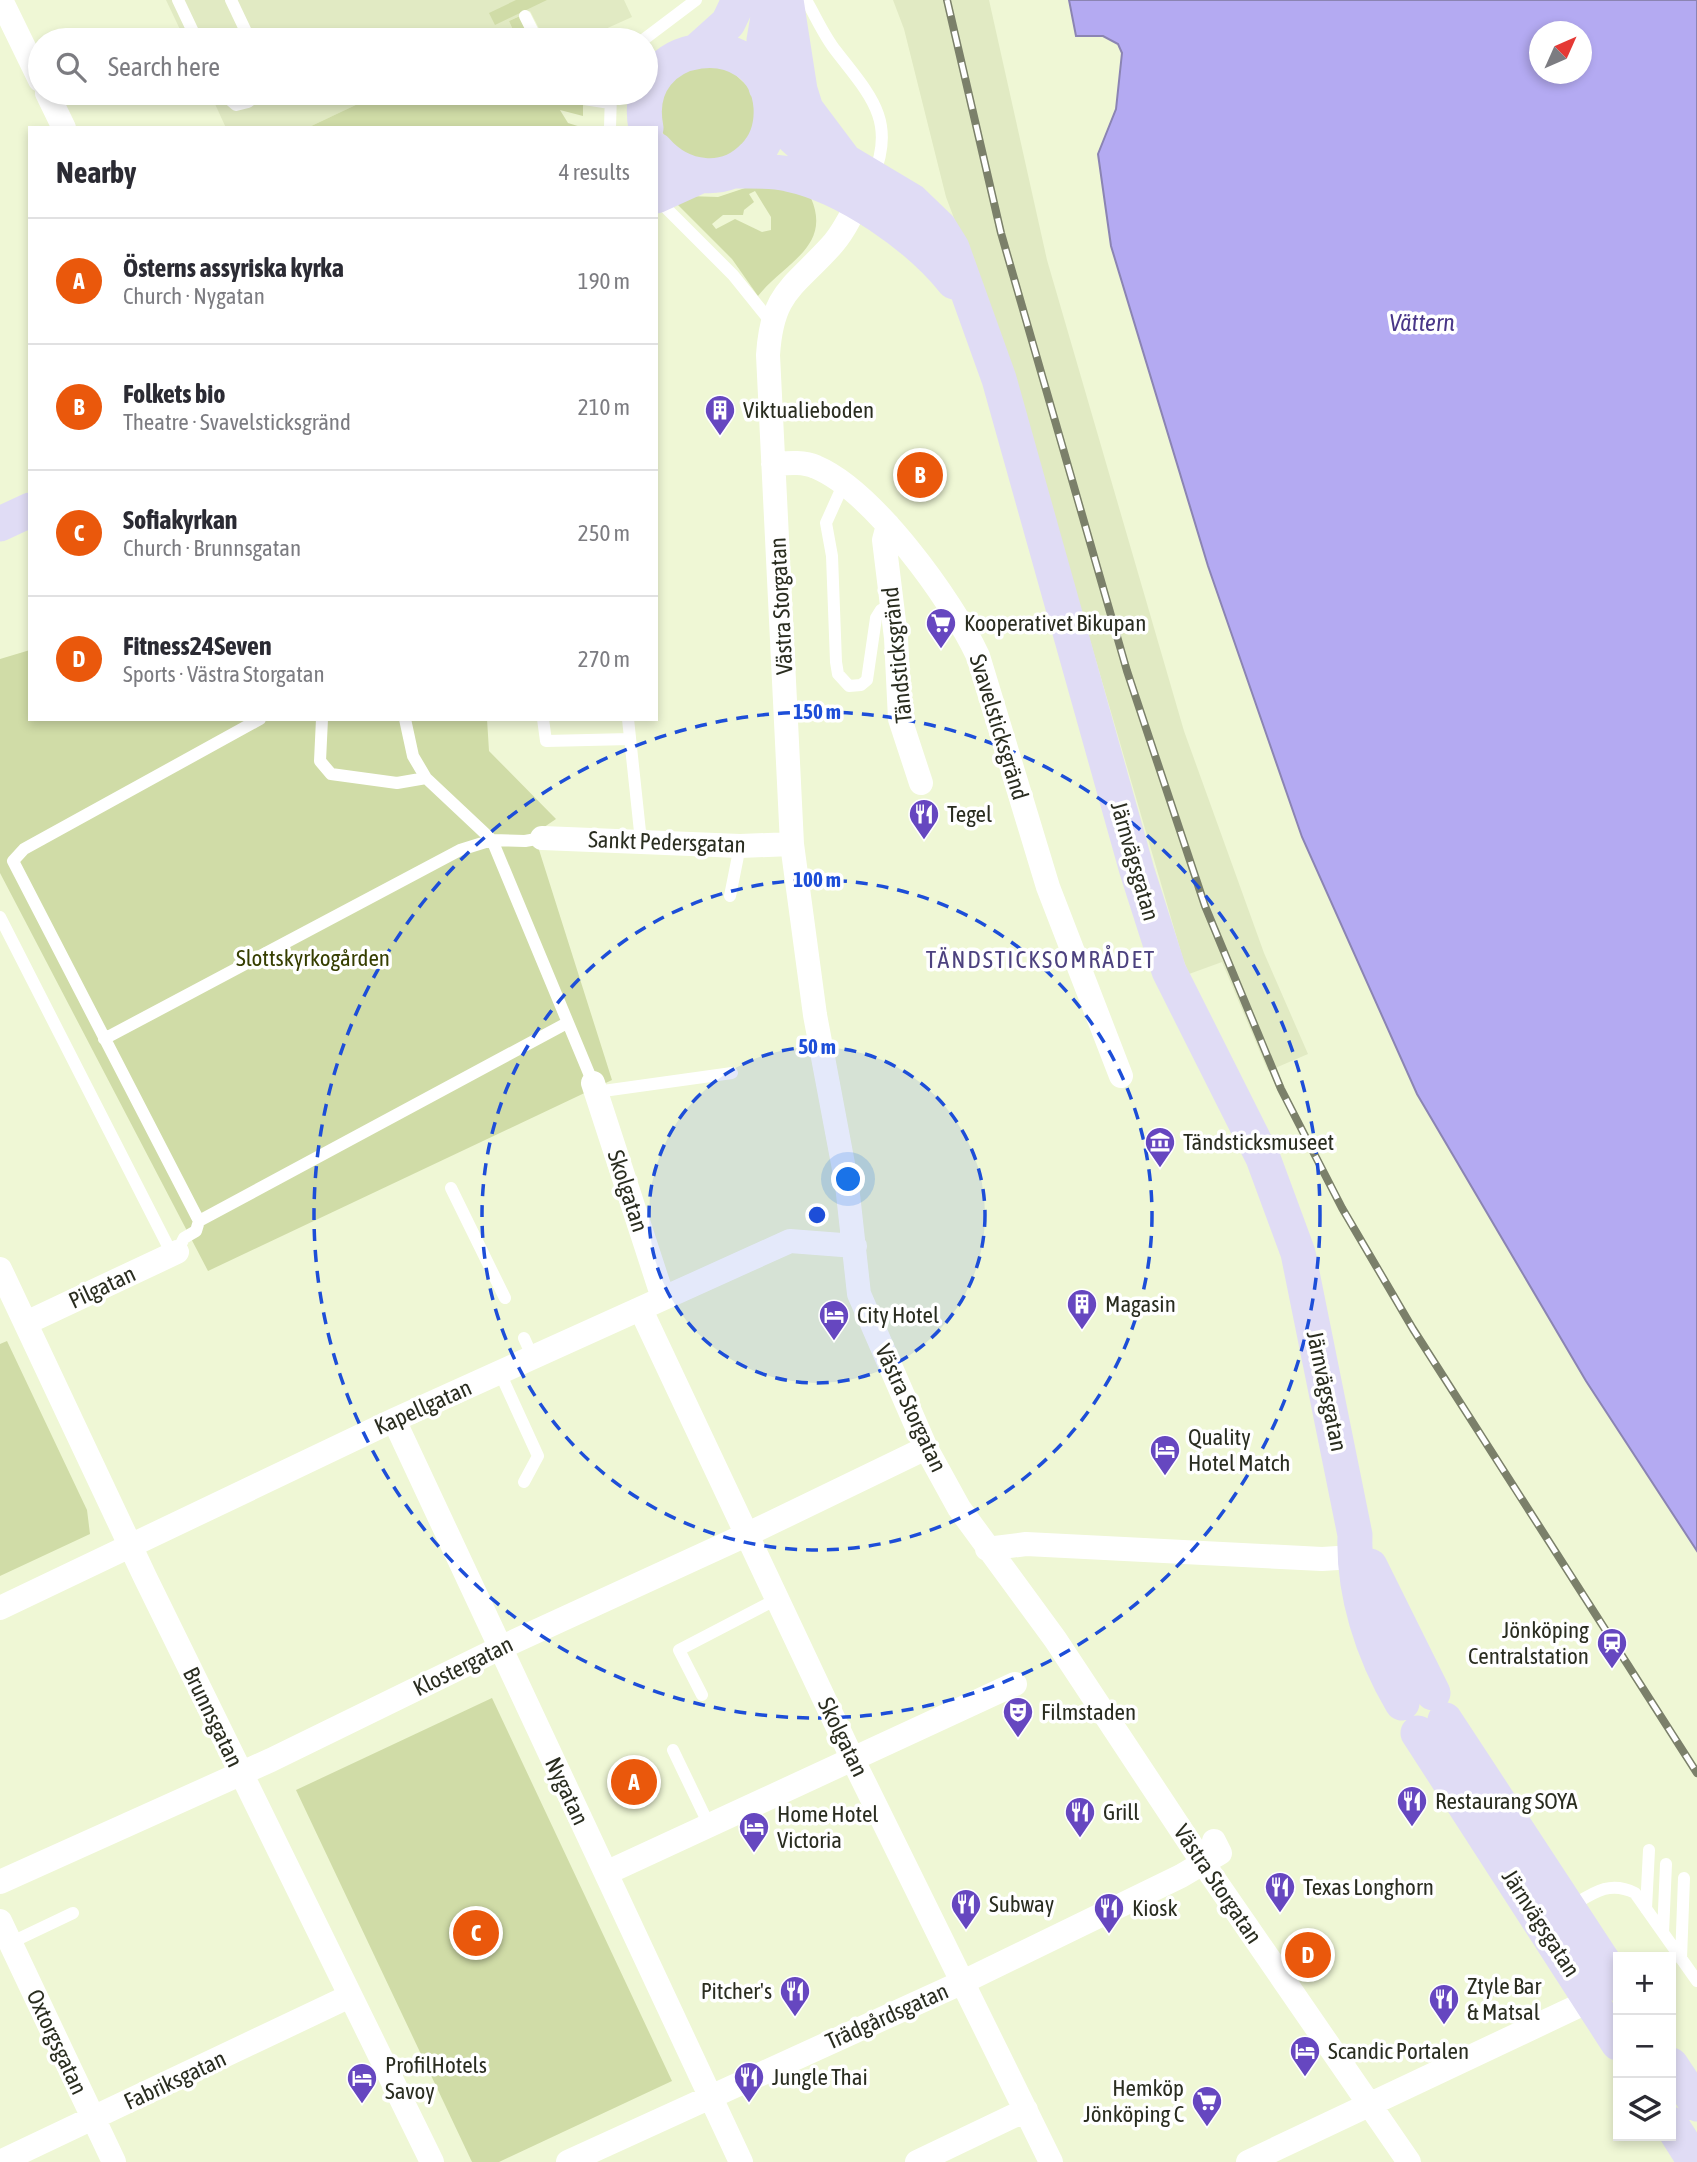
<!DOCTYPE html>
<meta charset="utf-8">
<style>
:root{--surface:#fff;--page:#f2f2f3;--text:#2b2b33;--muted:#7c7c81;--line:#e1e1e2;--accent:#ea580c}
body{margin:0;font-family:"Asap Condensed",sans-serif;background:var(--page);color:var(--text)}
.controls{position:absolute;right:21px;bottom:21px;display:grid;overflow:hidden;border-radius:0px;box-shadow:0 4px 10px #0003}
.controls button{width:63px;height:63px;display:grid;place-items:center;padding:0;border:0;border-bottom:2px solid var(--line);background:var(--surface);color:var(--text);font:35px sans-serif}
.compass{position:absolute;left:1529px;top:21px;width:63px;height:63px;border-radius:50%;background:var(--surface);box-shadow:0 4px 10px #0003;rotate:45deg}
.you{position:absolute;left:849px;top:1180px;width:24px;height:24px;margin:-18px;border:5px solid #fff;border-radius:50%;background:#1a73e8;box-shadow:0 0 0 10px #1a73e833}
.badge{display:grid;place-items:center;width:46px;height:46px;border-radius:50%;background:var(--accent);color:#fff;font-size:23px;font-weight:700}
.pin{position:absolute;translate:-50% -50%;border:4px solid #fff;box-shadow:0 2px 7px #0006}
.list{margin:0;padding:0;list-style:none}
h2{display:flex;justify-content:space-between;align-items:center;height:91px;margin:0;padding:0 28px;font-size:30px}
h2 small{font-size:23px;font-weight:400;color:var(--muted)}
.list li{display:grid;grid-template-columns:46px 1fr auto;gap:21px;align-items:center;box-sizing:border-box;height:126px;padding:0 28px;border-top:2px solid var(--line)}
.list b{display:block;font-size:26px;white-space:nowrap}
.list p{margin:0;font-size:23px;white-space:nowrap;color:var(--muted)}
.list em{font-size:23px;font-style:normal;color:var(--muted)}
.icon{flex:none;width:38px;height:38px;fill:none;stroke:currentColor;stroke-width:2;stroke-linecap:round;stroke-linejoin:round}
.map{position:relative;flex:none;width:1697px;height:2162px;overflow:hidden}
.search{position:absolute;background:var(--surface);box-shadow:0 4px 10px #0003;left:28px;top:28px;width:630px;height:77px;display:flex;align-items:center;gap:18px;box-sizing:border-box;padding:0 24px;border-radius:38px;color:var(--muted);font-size:26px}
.panel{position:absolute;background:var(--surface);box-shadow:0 4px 10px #0003;left:28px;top:126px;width:630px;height:595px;border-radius:0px}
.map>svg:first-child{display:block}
</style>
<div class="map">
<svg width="1697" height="2162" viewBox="0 0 1697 2162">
<rect width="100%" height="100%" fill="#eff7d5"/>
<path fill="#e1eac3" d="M166,0H624L632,17L581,40H545L530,11L509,21L513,30L492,40H185Z
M893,0H989L1047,260L1184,731L1264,953L1308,1054L1268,1071L1222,962L1189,974L1183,959L1011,369L946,197L904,29Z
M210,93H381L307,128H226Z"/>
<path fill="#d0dca7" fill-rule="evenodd" d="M516,0H547L495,25L489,13Z
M520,16L531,40H492L513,30L509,21Z
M726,66L754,92L755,131L730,158L693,160C684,153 669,144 664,135C651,114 664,76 687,68C697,64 715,66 726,66Z
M381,93H559L569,101L583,105V116L560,110L568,123L584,128H307Z
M763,182L811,198C832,247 785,262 758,296L732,259L673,200L687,196L718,197ZM755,191L771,217V230L762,232L735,219L716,229L712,224L723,215H743L744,210L754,202L749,194Z
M30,650V719H487L489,751L556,819L534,834L612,1080L208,1271L0,873V659Z
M7,1341L87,1510L90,1534L0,1576V1344Z
M492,1698L672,2081L499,2162H472L296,1790Z"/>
<path fill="#b4aaf2" stroke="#8b84b3" stroke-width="2" fill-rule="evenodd" d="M1069,0H1697V1551L1586,1381L1417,1094L1302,837L1208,566L1111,246L1098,154L1116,109L1122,53L1118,44L1103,36H1076ZM1540,32H1582V74H1540Z"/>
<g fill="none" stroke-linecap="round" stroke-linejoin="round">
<path stroke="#fff" stroke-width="12" d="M178,0L197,40
M231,0L250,40
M806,0C816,17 824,36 836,51C869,94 897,120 873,177
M525,16L537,40
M643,40L696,0
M222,93L236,105L248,102L260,93
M568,93L578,98L610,103
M610,128L611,93
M657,199L733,275L771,322
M844,483L826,523L832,556L836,662L838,674L849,686L861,685L867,680L876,618L881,610L892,603
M322,719L320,761L331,774L397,783L426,778
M405,719L413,756L426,778L492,840L593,1083
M543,719L546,741L630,739
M628,719L641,841
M730,896L740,846
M0,917L172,1254
M104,1039L460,850L492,840L525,841L542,838
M596,1092L732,1073
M451,1188L505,1298
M199,1221L13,861L24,849L260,719
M177,1252L184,1238L196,1231L199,1221L567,1023
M524,1338L533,1358
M500,1373L538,1456L524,1482
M702,1695L679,1650L777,1599
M673,1750L709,1825
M1570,1907C1593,1893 1609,1880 1635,1893L1697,1981
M1646,1909L1649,1850
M1663,1933L1666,1864
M10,1943L73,1913
M1681,1959L1684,1878"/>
<path stroke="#fff" stroke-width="24" d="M1,0L40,80
M47,93L64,128
M865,190C854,208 846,230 831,246C793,288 772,292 768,355L792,844L815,1015L847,1185L859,1294L926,1448L959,1508L1055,1639L1203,1863L1409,2162
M773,464C787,463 803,461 816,467C873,491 952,600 978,656L1048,887L1121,1076
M888,525L884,540L896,638L900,719L921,783
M542,838L740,846L792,844
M593,1083L663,1298
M0,1269L145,1577L432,2162
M641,1310L853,1760L1051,2162
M26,1323L177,1252
M394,1420L741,2162
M987,1549L1026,1544L1322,1559L1354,1557L1368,1565
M0,1608L394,1420L790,1241L855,1246
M606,1873L1015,1684
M0,1882L271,1760L500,1648L748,1534L926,1448
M0,1921L114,2162
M0,2162L350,1996
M568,2162L963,1982L1181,1876L1220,1853L1214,1841
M917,2162L1026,2110
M1248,2162L1591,2000L1604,1991"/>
<path stroke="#e0dcf5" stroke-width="35" d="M786,0L800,90L806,109L845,161
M698,50L728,23L739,0
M766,87L764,40L771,0
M771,117L814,156L845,161L912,201L939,227L952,248L999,379L1137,871L1169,971L1263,1158L1298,1253L1355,1535C1353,1593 1372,1652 1402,1703
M646,128C628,36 765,22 771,107C772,125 767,143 754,156C726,186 682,180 656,150
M734,171C752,171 771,170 788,174C846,186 918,237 954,282
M656,196L700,176
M0,524L30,510
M1370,1566L1433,1693
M1445,1720L1618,1984
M1418,1733L1618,2043
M1671,2065L1697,2104
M1671,2124L1695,2162"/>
<g stroke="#7b806a" stroke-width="8">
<path id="rail" d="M947,0L1001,233L1127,671L1205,906L1281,1089L1342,1208L1413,1329L1697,1773"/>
</g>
<use href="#rail" stroke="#fff" stroke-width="5" stroke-dasharray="16" stroke-linecap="butt"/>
</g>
<circle cx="817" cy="1215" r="168" fill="#1d4ed8" fill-opacity=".12"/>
<g fill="none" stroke="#1d4ed8" stroke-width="3.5" stroke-dasharray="12 9">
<circle cx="817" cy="1215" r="168"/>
<circle cx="817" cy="1215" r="335"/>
<circle cx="817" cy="1215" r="503"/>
</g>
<defs>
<g id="building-pin" transform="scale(1.575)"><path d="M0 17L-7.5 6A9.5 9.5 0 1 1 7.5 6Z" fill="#6647c0" stroke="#fff"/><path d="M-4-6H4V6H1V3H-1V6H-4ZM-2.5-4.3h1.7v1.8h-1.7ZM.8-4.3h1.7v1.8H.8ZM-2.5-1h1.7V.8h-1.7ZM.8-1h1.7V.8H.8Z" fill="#fff"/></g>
<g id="supermarket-pin" transform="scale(1.575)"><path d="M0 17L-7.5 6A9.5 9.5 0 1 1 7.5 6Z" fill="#6647c0" stroke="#fff"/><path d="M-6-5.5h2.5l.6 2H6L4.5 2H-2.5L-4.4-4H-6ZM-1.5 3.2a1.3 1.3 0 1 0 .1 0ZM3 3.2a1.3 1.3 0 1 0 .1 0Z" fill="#fff"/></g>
<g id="restaurant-pin" transform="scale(1.575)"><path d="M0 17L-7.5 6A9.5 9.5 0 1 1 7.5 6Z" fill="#6647c0" stroke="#fff"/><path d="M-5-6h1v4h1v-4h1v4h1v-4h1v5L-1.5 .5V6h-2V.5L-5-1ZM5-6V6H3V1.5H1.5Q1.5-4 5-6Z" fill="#fff"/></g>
<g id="museum-pin" transform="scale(1.575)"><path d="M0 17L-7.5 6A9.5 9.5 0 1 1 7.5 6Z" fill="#6647c0" stroke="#fff"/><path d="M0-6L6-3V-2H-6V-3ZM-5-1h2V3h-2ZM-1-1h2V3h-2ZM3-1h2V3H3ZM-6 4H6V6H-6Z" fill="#fff"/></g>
<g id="hotel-pin" transform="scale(1.575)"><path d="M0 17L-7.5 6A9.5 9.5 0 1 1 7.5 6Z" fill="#6647c0" stroke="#fff"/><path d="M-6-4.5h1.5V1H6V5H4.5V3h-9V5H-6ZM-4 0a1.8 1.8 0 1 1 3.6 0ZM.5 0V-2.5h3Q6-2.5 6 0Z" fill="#fff"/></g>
<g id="station-pin" transform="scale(1.575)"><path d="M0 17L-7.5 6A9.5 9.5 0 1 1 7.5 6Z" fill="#6647c0" stroke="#fff"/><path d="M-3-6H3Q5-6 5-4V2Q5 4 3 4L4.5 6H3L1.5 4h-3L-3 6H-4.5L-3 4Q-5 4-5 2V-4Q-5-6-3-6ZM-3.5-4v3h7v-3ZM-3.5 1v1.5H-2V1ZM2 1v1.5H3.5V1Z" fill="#fff"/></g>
<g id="theatre-pin" transform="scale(1.575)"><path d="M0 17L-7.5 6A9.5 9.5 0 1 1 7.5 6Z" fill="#6647c0" stroke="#fff"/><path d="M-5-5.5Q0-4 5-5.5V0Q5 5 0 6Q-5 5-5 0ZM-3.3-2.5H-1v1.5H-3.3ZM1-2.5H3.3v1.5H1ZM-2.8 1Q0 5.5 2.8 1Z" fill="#fff"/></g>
</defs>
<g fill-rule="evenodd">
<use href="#building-pin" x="720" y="410"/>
<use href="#supermarket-pin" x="941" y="623"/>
<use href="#restaurant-pin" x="924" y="814"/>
<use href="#museum-pin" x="1160" y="1142"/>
<use href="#building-pin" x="1082" y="1304"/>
<use href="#hotel-pin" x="834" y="1315"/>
<use href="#hotel-pin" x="1165" y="1450"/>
<use href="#station-pin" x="1612" y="1643"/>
<use href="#theatre-pin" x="1018" y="1712"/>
<use href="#restaurant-pin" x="1412" y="1801"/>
<use href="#restaurant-pin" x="1080" y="1812"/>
<use href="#hotel-pin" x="754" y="1827"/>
<use href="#restaurant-pin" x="1280" y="1887"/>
<use href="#restaurant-pin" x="966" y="1904"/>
<use href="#restaurant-pin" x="1109" y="1908"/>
<use href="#restaurant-pin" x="795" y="1991"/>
<use href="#restaurant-pin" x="1444" y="1999"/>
<use href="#hotel-pin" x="1305" y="2051"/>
<use href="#restaurant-pin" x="749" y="2077"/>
<use href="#hotel-pin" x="362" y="2078"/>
<use href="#supermarket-pin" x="1207" y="2101"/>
</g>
<g text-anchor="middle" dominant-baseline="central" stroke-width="7" stroke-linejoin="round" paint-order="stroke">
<g font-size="23" fill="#2a2d20" stroke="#fff" text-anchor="start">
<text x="743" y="410">Viktualieboden</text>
<text x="964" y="623">Kooperativet Bikupan</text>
<text x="947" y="814">Tegel</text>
<text x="1183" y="1142">Tändsticksmuseet</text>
<text x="1105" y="1304">Magasin</text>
<text x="857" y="1315">City Hotel</text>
<text x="1188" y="1437">Quality<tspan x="1188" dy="26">Hotel Match</tspan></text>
<text x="1589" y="1630" text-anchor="end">Jönköping<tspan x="1589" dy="26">Centralstation</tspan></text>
<text x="1041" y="1712">Filmstaden</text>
<text x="1435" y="1801">Restaurang SOYA</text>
<text x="1103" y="1812">Grill</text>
<text x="777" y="1814">Home Hotel<tspan x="777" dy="26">Victoria</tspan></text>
<text x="1303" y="1887">Texas Longhorn</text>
<text x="989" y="1904">Subway</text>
<text x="1132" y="1908">Kiosk</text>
<text x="1467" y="1986">Ztyle Bar<tspan x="1467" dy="26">&amp; Matsal</tspan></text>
<text x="772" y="1991" text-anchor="end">Pitcher's</text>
<text x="1328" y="2051">Scandic Portalen</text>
<text x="385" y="2065">ProfilHotels<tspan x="385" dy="26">Savoy</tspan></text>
<text x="772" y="2077">Jungle Thai</text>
<text x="1184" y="2088" text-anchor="end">Hemköp<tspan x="1184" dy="26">Jönköping C</tspan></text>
</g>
<g font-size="23" fill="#2a2d20" stroke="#fff">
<text transform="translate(781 606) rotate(-93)">Västra Storgatan</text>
<text transform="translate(897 655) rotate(-96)">Tändsticksgränd</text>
<text transform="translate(999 727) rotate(73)">Svavelsticksgränd</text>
<text transform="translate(667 842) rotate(2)">Sankt Pedersgatan</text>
<text transform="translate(1135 861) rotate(74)">Järnvägsgatan</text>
<text transform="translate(628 1191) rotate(72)">Skolgatan</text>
<text transform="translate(102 1287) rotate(-25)">Pilgatan</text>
<text transform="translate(1327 1391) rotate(78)">Järnvägsgatan</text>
<text transform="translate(423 1407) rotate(-24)">Kapellgatan</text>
<text transform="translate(911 1408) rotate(65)">Västra Storgatan</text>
<text transform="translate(463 1666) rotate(-26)">Klostergatan</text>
<text transform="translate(213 1717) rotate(64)">Brunnsgatan</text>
<text transform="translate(843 1737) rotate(64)">Skolgatan</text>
<text transform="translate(567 1791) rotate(65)">Nygatan</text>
<text transform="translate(1218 1884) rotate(56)">Västra Storgatan</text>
<text transform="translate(1541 1923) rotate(57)">Järnvägsgatan</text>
<text transform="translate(887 2016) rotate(-24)">Trädgårdsgatan</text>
<text transform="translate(57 2042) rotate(65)">Oxtorgsgatan</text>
<text transform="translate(175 2080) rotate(-25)">Fabriksgatan</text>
</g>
<g font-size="23" fill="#363e01" stroke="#fff">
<text x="313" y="958">Slottskyrkogården</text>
</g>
<g font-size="24" font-style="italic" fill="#493688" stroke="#fff">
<text x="1422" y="322">Vättern</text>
</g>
<g font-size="24" letter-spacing="2" fill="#4d427f" stroke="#fff">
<text x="1041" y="959">TÄNDSTICKSOMRÅDET</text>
</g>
</g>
<circle cx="817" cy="1215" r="10" fill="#1d4ed8" stroke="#fff" stroke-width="3.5"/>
<g font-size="21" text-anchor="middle" font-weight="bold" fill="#1d4ed8" stroke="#fff" stroke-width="7" stroke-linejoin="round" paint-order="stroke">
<text x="817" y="719">150 m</text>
<text x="817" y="887">100 m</text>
<text x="817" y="1054">50 m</text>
</g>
</svg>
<div class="controls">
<button>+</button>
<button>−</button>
<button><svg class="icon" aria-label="layers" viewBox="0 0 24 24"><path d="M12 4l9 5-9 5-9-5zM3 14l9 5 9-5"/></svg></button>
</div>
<svg class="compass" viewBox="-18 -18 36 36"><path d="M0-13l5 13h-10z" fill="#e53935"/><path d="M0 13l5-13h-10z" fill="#7c7c81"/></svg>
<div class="you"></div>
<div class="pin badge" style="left:634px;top:1782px">A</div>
<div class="pin badge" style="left:920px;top:475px">B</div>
<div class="pin badge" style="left:476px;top:1933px">C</div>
<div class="pin badge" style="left:1308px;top:1955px">D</div>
<div class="search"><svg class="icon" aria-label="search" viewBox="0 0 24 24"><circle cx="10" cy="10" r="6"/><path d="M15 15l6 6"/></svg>Search here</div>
<section class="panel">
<h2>Nearby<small>4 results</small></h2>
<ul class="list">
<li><span class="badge">A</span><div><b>Österns assyriska kyrka</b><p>Church · Nygatan</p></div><em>190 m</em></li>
<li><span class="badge">B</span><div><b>Folkets bio</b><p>Theatre · Svavelsticksgränd</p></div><em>210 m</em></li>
<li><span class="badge">C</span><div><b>Sofiakyrkan</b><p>Church · Brunnsgatan</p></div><em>250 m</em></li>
<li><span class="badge">D</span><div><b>Fitness24Seven</b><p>Sports · Västra Storgatan</p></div><em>270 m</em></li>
</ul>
</section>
</div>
